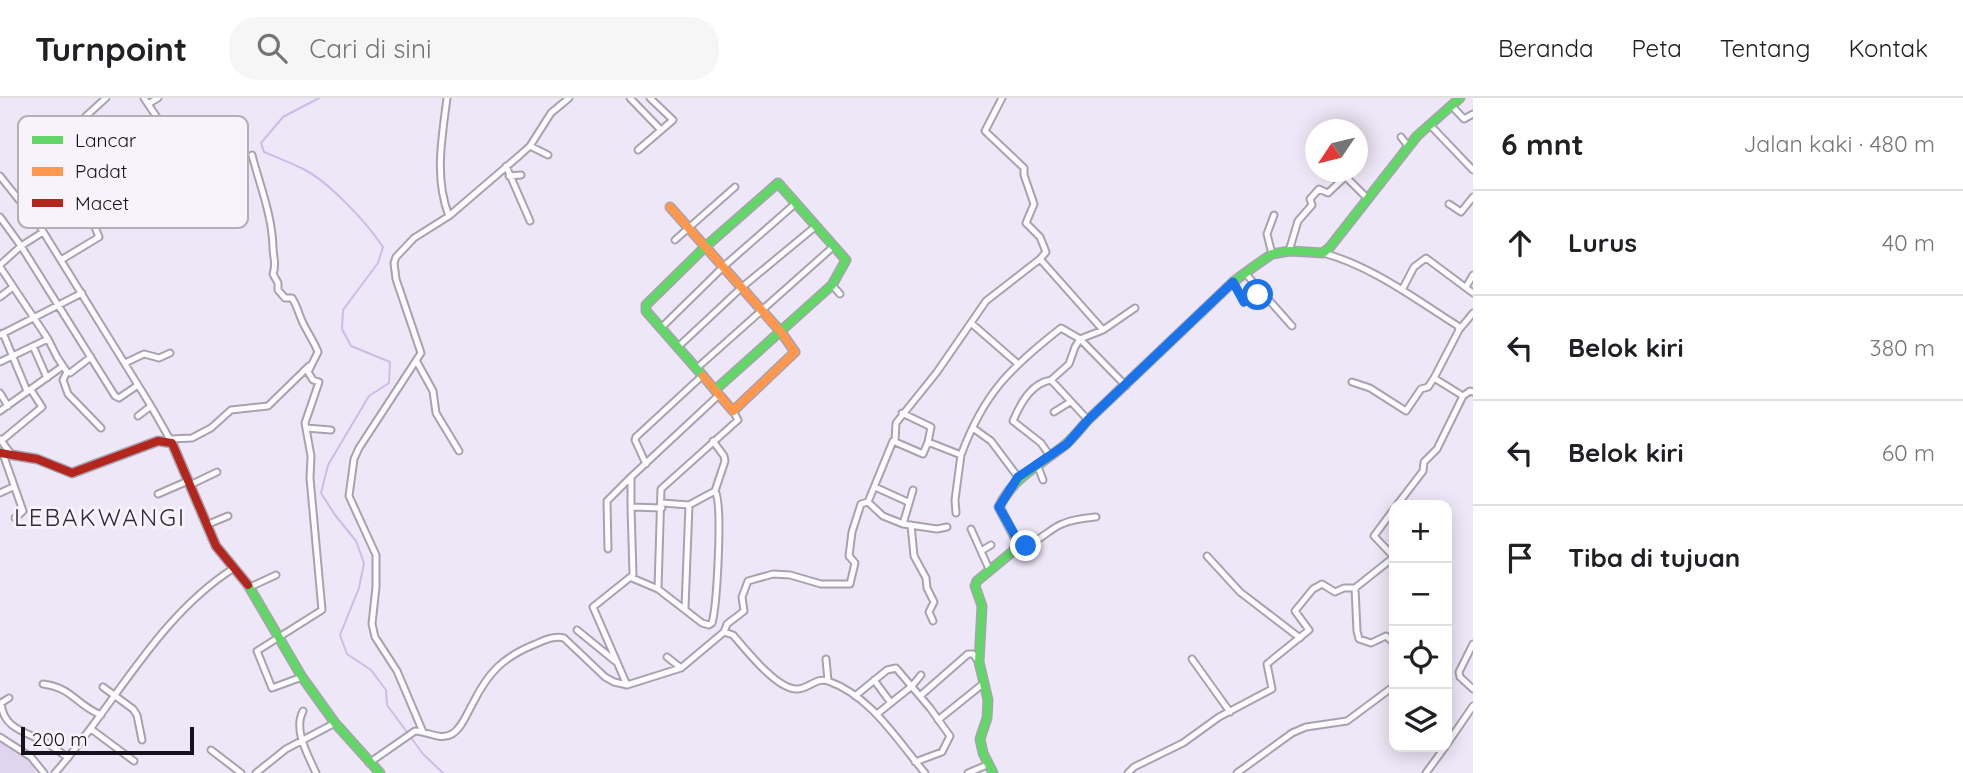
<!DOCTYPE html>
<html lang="id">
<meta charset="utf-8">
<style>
:root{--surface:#fff;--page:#f6f6f6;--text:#202124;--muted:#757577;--line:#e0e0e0}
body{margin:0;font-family:Quicksand,sans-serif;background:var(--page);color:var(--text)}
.controls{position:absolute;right:21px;bottom:21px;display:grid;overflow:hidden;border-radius:14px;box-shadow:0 4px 18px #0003}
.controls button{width:63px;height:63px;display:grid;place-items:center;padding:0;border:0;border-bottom:2px solid var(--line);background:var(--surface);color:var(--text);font:35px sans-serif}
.compass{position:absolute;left:1305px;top:21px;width:63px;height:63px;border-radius:50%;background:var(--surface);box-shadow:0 4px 18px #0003;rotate:235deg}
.scale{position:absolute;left:21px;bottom:18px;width:173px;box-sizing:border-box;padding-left:7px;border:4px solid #16111d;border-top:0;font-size:19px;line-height:24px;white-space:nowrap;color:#16111d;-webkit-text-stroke:5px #f6f3fa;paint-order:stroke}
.stop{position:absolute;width:21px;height:21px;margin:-16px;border:5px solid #1a73e8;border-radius:50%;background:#fff}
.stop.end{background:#1a73e8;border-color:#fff;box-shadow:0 2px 7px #0008}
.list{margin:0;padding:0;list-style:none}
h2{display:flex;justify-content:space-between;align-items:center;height:91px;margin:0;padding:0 28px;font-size:30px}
h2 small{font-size:23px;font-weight:400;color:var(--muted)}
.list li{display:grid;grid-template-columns:46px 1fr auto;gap:21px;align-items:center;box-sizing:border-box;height:105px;padding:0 28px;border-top:2px solid var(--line)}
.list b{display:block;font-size:26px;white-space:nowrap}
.list em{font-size:23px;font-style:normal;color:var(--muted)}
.icon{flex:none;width:38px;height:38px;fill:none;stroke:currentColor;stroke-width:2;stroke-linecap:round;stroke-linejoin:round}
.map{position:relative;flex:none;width:1473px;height:675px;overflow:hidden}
header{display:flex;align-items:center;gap:42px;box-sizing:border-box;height:98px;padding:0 35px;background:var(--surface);border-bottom:2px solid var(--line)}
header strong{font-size:33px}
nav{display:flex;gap:38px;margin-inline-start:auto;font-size:24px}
.search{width:490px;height:63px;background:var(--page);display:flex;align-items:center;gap:18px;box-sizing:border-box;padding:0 24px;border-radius:28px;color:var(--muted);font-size:26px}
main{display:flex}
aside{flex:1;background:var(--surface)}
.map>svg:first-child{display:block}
</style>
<header>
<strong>Turnpoint</strong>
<div class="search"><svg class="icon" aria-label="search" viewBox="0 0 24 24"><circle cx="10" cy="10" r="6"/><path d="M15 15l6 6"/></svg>Cari di sini</div>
<nav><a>Beranda</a><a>Peta</a><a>Tentang</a><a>Kontak</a></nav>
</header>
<main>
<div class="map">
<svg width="1473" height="675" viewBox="0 0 1473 675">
<rect width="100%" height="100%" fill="#eee7f7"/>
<path fill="#e0d4ef" d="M0,643L31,663L36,675H0Z"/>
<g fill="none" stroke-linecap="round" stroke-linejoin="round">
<path stroke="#cebce6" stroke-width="2" d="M319,0L283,19L261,45L264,54C278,60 292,65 305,72C330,85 367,125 383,149L378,165L343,212L342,231L351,248L390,264L389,285L369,298L328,367L321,395L335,417L356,443L364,465L359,490L340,537L347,556L371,572L386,592L387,607L423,656L443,675"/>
<g stroke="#a8a2b0" stroke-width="9">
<path id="street" d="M144,0L164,30L203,31
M447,0C442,40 434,80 449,118
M630,0L659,30
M1002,0L985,33L1024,70V77L1034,106L1026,125L1040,139L1046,154L1040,161L1103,232
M148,6L158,0
M1451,7L1464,21L1473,16
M1430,27L1473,72
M1401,39L1408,48
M530,48L548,57
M638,52L673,22L650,0
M252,57C260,88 272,117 273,149C273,161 277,164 273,176L278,185V192L285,200H292C298,209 299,218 304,227C309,237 314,244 318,254L308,274L313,282L319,284L305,325L311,358L310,380L322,512L257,553L272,590L302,579
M506,68L530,123
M1341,74L1368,101
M0,78L39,127L151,308L172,345
M509,78L521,77
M1449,106L1461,114L1473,99
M0,119L21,148L115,298L119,300L138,287
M39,127L76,100L84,90L63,44L85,19L106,0
M675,142L735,89
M1289,153L1298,123L1312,107L1310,101L1319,91L1328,95L1346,78
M1323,155C1372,168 1415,201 1458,228L1459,232L1434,280L1463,298
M1272,156L1267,136L1274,117
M61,162L99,139L95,129
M0,167L21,148L43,134
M0,169L48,241L57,259L67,274L70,275L91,259
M1245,175L1292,228
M1233,184L1244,204L1261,195
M832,187L840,196
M1466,189L1473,177
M1402,192L1414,169L1426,160L1473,195
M0,199L13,189
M971,225L1017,265
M661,230L723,169L796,105
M1459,232L1473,215
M3,235L27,293
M0,237L82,195
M33,248L47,280
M678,249L741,190L816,128
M0,264L48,241
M417,264L433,293L436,315L459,353
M125,265L144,256L159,260L170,255
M697,270L834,148
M67,274L63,282L68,296L101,330
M1352,284L1370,290L1406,313L1421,291L1428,289L1434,280
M0,295L8,308
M0,313L63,268
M1054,314L1070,304
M902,315L931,329L928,344L961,357C984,295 1010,270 1061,230L1080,241L1126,288
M138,318L151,308
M1088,322L1051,282L1069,266L1075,249L1080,241L1103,232L1135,210
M306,330L331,332
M973,330L991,343L1018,379
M0,341L11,356
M170,341L192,340L211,330L231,312L268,308L309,268
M1,343L42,309L31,292
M713,343L724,358L725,363L715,393
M895,343L896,325L937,274L986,203L1040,161
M3,356L23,413L15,420
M1050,358L1041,345L1013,323C1020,306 1031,285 1051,282
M646,366L635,342L636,339L703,277
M1037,366L1043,382
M190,387L217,374
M875,389L908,404
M913,392L903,426L937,431L947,429
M0,395L13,389
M158,396L188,383
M1397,407L1423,373L1424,364L1437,351L1463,298L1470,293L1473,294
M631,409V379L719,297
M1394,411L1374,438L1394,459L1355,490L1357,533L1359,541L1371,545L1386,538L1394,545
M956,415L955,402L961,357
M903,426L883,418L868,404L893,343L923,356L928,344
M206,427L228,418
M911,427L914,458L926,480L927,490L934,504L929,514L933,523
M971,431L989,471
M1017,447C1034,450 1047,432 1062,426C1073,421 1085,420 1096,419
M608,451L607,403L631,379
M981,453L991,447
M1207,458L1240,494L1300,540
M632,480L658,491L702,525L709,527L712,525C717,507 723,405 715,393L689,407L662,405
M250,489L276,477
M658,491L661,391L738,322L733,313
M685,510L689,407
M577,532L615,563
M724,534L733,537C746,552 778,593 798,591C809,590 817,579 828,583C871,598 897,642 925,675
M1473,546L1459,574L1460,579L1473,591
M667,559L681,570
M826,561L828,583
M1192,561L1230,614
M874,582L891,605
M43,586C73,590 76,607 101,617
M627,587L593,509L633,477L631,409L662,410
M103,589L133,611L137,617L142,642
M855,598L887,572L896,570L930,610L950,638L942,654L915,664
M920,598L968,556H973L979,564
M9,600L1,605C3,628 21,633 39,641C50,646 59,653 68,660
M303,613C293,632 308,657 316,675
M877,616L912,588L921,577
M938,622L984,585
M91,631L134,663
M423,634L397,573L375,539L372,526L376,489V457L349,398L354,361L359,350L421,255L396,181L394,165L396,159L414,140L449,118L520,57L530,48L551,15L569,0
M0,639L31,659L44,675
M1447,646L1473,608
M211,652L241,675
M369,665L415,633C427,633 440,643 452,636C462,630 467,615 473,605C488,575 502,560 533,547C543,543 554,537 564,540L605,579L614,584L627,587L681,570L724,534L727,526L744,513L742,499L748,483L773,476L790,477L821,486H850L855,465L849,458L852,434L861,406L868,404
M55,675C115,607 157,519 234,470
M256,675L286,651L335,625
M968,675L987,667
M1128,675L1134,669L1183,645L1219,619L1272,591L1267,566L1309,532L1295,513L1313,491L1322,486L1335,494L1344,490H1355
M1237,675L1292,635L1306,629L1347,623L1394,588
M1426,675L1445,649"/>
</g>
<g stroke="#a8a2b0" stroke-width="11">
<path id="fast" d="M703,278L646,213V207L705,149L778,85L846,162L832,187L715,292
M248,487L302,579L335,625L380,675
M993,675L983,655L980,641L987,620L988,602L979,564L982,508L975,488L977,483L1012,454L1018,445L999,409C1014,378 1041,367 1066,346C1074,339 1081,330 1088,322L1233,184L1256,167L1272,156L1290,153L1323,155L1330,149L1417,38L1460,0"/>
</g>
<g stroke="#a8a2b0" stroke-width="11">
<path id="slow" d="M670,109L781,234L795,254L733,313L703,278"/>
</g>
<g stroke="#a8a2b0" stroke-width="11">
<path id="jam" d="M0,355L37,361L72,375L158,343L172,345L216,448L248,487"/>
</g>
<use href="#street" stroke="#fcfbfe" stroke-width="5"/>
<use href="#fast" stroke="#63d668" stroke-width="8"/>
<use href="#slow" stroke="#ff974d" stroke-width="8"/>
<use href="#jam" stroke="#b3261e" stroke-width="8"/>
</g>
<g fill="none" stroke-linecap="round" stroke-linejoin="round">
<path stroke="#1a73e8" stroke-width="9" d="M1026,448L1017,447V441L999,409L1018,379L1067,346L1088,322L1233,184L1244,204L1258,197"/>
</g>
<g text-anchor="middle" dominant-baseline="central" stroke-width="6" stroke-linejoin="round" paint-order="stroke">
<g font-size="24" letter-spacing="2" fill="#332741" stroke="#f6f3fa">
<text x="100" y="419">LEBAKWANGI</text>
</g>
</g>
<rect x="18" y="18" width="230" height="112" rx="10" fill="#f6f3fa" stroke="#b3afb8" stroke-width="2"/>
<rect x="32" y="38" width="31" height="8" fill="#63d668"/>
<rect x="32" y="69" width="31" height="9" fill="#ff974d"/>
<rect x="32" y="101" width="31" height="8" fill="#b3261e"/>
<g font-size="19" fill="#16111d">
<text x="75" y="49">Lancar</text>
<text x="75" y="80">Padat</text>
<text x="75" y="112">Macet</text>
</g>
</svg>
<div class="controls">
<button>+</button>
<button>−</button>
<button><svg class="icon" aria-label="locate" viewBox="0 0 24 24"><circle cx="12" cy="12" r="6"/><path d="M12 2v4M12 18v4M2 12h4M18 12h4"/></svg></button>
<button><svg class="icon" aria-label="layers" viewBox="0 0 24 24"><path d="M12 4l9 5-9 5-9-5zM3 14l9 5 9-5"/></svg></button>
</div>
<svg class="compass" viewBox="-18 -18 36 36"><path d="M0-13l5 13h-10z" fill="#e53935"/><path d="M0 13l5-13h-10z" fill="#757577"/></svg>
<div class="scale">200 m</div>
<div class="stop" style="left:1258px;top:197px"></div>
<div class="stop end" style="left:1026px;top:448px"></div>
</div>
<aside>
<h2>6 mnt<small>Jalan kaki · 480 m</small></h2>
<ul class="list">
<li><svg class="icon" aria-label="ahead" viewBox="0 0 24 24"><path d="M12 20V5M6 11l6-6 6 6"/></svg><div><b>Lurus</b></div><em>40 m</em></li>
<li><svg class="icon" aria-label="left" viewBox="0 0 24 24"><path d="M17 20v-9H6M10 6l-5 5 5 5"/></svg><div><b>Belok kiri</b></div><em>380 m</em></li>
<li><svg class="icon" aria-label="left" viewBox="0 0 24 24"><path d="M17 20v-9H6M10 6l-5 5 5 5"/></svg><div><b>Belok kiri</b></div><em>60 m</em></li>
<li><svg class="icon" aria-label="arrive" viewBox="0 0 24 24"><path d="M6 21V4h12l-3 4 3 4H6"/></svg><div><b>Tiba di tujuan</b></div></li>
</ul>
</aside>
</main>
